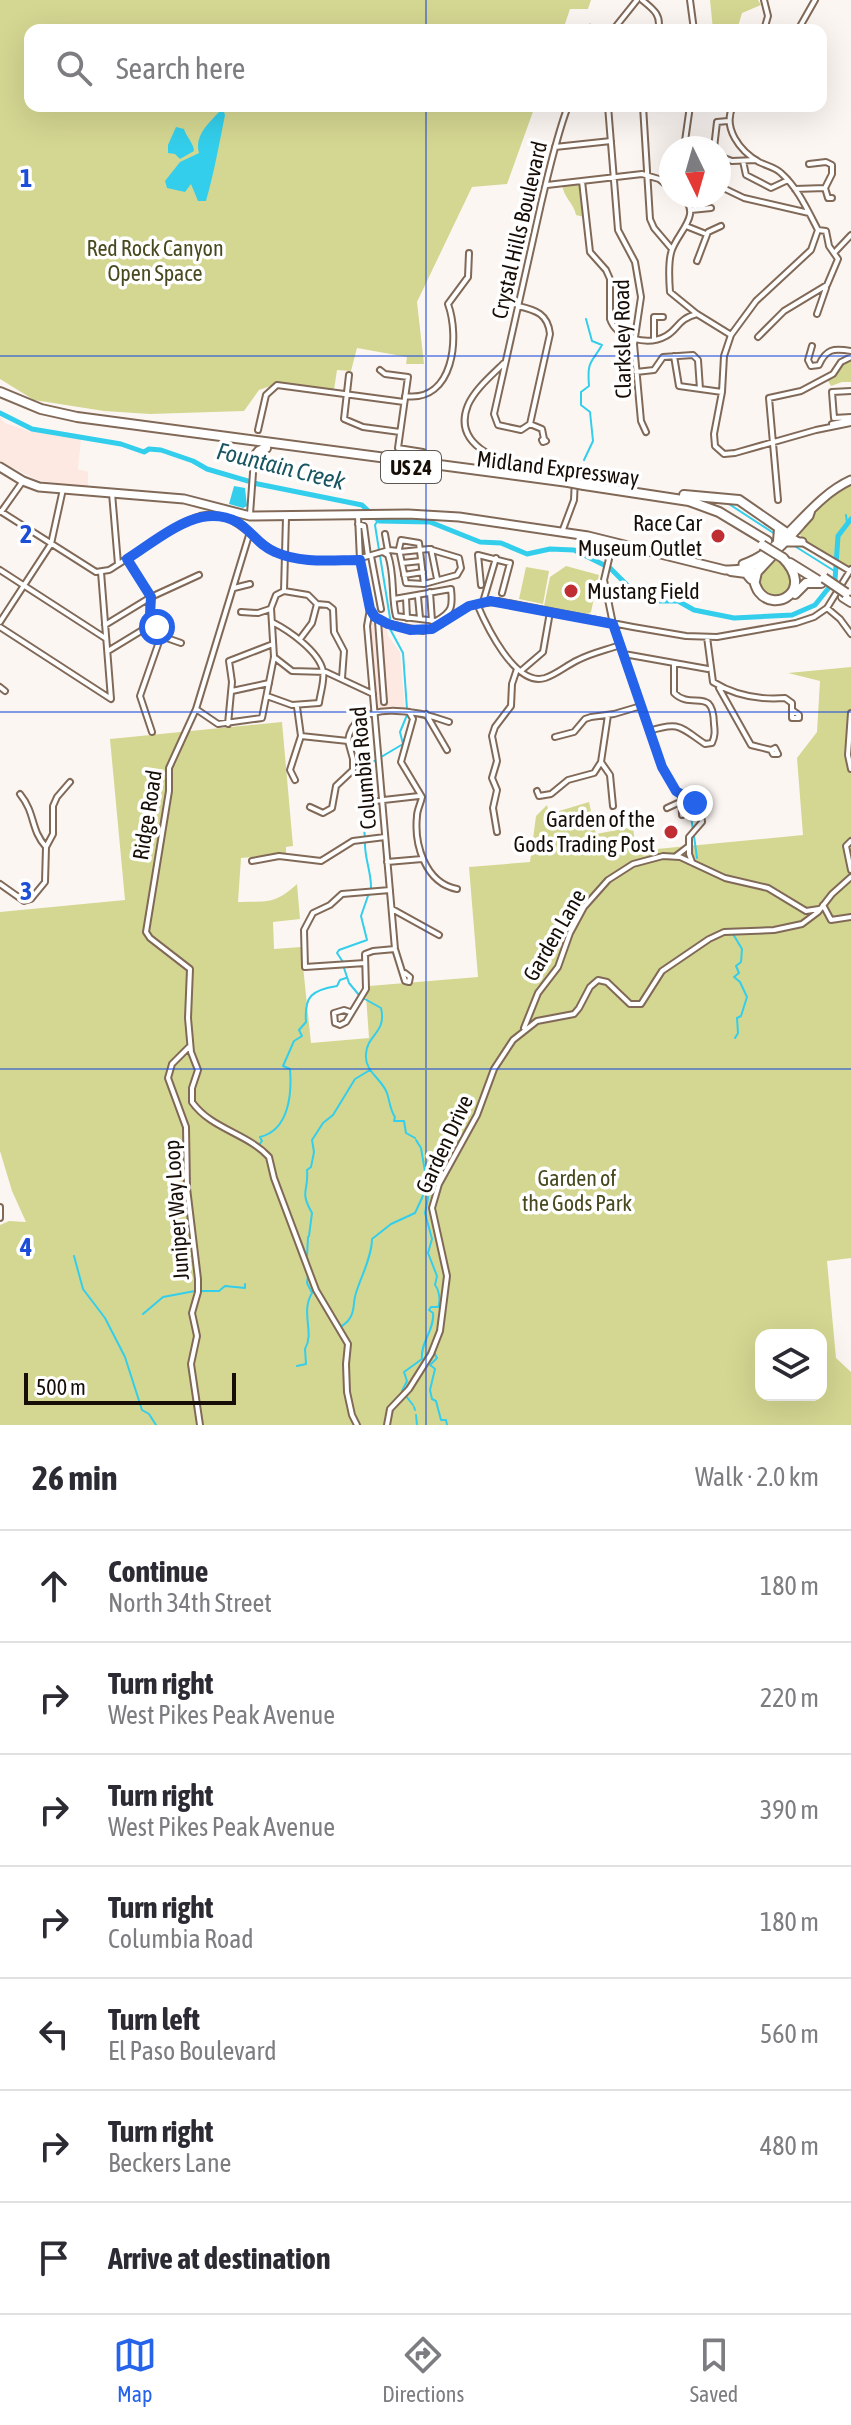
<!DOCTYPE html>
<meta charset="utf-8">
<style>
:root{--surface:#fff;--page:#f2f2f3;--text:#2b2b33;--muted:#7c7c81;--line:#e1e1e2;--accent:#2563eb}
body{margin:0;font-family:"Asap Condensed",sans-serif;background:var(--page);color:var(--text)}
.controls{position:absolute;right:24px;bottom:24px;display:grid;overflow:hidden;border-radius:16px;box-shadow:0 8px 32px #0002}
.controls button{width:72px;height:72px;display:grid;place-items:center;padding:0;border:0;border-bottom:2px solid var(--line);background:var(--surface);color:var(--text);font:40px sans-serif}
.compass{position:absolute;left:659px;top:136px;width:72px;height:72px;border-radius:50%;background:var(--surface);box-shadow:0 8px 32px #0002;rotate:175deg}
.scale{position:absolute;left:24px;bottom:20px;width:212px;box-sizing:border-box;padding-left:8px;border:4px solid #170e08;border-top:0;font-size:22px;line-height:28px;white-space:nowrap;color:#170e08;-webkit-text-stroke:6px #fff;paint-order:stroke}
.stop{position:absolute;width:24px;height:24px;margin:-18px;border:6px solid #2563eb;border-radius:50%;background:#fff}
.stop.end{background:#2563eb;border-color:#fff;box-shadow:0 2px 8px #0008}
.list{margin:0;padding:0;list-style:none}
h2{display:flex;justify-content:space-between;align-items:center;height:104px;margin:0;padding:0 32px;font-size:34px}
h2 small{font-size:26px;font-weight:400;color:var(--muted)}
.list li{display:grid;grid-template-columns:52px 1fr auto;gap:24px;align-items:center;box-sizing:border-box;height:112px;padding:0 32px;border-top:2px solid var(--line)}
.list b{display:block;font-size:30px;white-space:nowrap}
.list p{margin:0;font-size:26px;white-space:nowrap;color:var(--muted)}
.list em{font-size:26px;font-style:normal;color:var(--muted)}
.icon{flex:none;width:44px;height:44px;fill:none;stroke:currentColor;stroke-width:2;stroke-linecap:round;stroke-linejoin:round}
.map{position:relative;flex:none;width:851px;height:1425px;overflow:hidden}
.search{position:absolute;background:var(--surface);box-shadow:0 8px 32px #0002;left:24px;right:24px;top:24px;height:88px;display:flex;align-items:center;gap:20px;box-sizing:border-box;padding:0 28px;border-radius:16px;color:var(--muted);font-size:30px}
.sheet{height:888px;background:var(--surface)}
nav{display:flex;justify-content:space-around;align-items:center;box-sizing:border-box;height:112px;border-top:2px solid var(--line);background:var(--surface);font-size:22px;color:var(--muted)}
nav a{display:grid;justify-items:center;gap:4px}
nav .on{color:var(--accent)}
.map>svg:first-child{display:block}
</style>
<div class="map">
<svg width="851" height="1425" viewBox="0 0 851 1425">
<rect width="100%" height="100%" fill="#fcf6f3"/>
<path fill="#fde9e2" d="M0,417L5,423L29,431L81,439L78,469L88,472V488L37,480L0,461Z
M372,622L387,626L388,636L400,652L405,710L380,712L377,709L370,624Z"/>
<path fill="#d4d791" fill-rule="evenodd" d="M0,0H591L588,9H570L563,30H30V106H535L507,184L472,187L417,302L424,364H406L407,357L357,348L351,371L337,370L334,390L279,383L259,390L244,411L150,414L104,411L34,400L0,379Z
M710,0H758L761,5L742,13L737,30H713Z
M579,184L581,185L584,217L576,215C574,204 564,198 562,185Z
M851,359V382H842L831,386L827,379C838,374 839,363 851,359Z
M851,485V565H847L802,539L799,532L825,501Z
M758 579a18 18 0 1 1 36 0a18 18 0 1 1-36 0Z
M566,566L599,575L591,612L588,614L544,606L550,577Z
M526,567L549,571L543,604L519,599Z
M851,667V1258L827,1261L836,1358L851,1372V1425H0V1225L9,1221L26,1222L12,1191L0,1151V912L125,900L110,739L282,722L293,846L286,847V854L241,858L238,902C267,901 274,905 297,884L300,919L273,922L274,949L301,947L311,1043L369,1038L366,996L369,986L478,977L469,867L530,862L536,816L547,805L549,814L589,802L596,834L633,827L636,851L803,835L797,758L817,732L820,681L788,673ZM761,1335H821V1395H761Z"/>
<path fill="#33ceeb" d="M219,112H224L225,115C219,145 214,173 206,201H198L191,184L185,192L167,188L165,181L180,162L199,153C194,136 208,124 219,112Z
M176,127L184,129C186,136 194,144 194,151L180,159L175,154L168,153V145Z
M234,486L245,488L247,506L243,508L229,504Z"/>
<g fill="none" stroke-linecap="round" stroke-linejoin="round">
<path stroke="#33ceeb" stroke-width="2" d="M584,460L593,441L590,412L581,405V392L589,386C587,360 591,364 602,345L592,341L586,319
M729,504L775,534
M846,515L847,523
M378,520L375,525L379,550
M793,545L836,572
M380,556L390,618L389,627L403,653L407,709
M690,812L693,829
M694,836L697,858
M365,837L361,808L367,779L366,766L403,744L400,732L407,715
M365,841C364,858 372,873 371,890
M733,934L742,949L741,962L736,966L739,973L734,977L740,982L747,997L741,1016L737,1018L738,1033L735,1038
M343,962L337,953L339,950L367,940L361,916L369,893
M344,968L349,983L359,995
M363,998L381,1008C387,1033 367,1034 366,1054C364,1071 382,1079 387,1093C390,1102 390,1110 395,1117L394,1121H404L406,1133L415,1138
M259,1145L262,1141L260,1137C289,1130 292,1094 290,1069L283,1066L294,1041L302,1036L299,1030L306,1022C304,996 312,990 337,986L340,980L346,978
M309,1236L312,1213C299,1190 309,1192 307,1170L311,1167L314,1152L312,1140L323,1123L333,1115L355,1079L370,1070
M308,1237L307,1257L309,1267
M74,1256L83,1289L105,1318L125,1357L142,1410L149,1414L156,1425
M200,1291H219L225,1286L245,1288V1284
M143,1314L163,1297L195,1291
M341,1327C344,1324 348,1322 350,1318C355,1311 353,1301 356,1293C361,1277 372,1256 372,1239L391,1224L415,1213L422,1198L427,1183L421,1148L416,1140
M297,1366L306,1364L305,1349C315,1332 300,1313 312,1293L307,1283L308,1275
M434,1368L430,1365L437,1358L434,1352
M435,1369L430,1390L432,1399L436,1401L441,1420H446L447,1425
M402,1391L407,1381L404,1372L422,1359C420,1343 435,1329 433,1313L429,1310L431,1307H438C441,1301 439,1290 435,1285L437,1276L428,1253L432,1239L425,1213L428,1198L426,1188
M406,1396L413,1405
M414,1407L415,1410
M416,1415L417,1425"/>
<path stroke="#33ceeb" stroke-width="5" d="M0,413L32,429L121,444L144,452L149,449L161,450L193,461L207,469L258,484L362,505L379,521L430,522L480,542L501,543L527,554L550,549L574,550L610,568L630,588L651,601H678L694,610L734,618L792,615L815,605L835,580L838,536L851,519"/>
<g stroke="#816958" stroke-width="8">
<path id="minor" d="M642,0C653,9 662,15 658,30
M690,0L694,30
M590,28L592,30
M613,30L637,0
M764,30L768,16L764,0
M798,30L815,0
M608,106L618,230L635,262L641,297L634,344L641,421L646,432
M643,106L650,219L654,228L671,248
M733,106C722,128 740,151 759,162C767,166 775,167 781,173C798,188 808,211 818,230L811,250L756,301L731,335L724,356L722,392L714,434L715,446L724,454L735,453L816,430L851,423
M555,147L611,141
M684,148L690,106
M714,148L717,122L728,121
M719,156L732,161L756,160
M743,161L746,175L771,188L788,180
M809,164L826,162L832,165V174L825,188
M582,181L590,252L606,270L610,279V319C617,339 648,346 666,336C679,329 677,319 697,314
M547,185L642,174L659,179L671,189
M719,186L744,198L809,213
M825,188L828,198H832
M795,189L825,188
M681,196C705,214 675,234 671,253C668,265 669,279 670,292L697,314L731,335
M691,210L711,208
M686,226L706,234
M835,252L851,235
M697,261L708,232L721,226
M518,306C536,310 548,314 550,334L530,424L521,430L498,425L494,414L541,204C549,171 556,138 568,106
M817,314L826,288
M758,337L784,311L827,285L838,259L829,246L826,231L818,230
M654,339V317H663
M812,346L808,360L811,366L819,365C826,349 833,348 851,351
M674,356L679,386L722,392
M504,363C492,375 475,389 468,405C450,449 508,464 539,471C551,473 564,472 575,478L574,500L562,532
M380,370L385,374L408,377L398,448L423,452
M636,372L654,370L663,357L693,355L698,360L700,389
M349,375L344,419L363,427L400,432
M851,391L832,392L834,418L851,417
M405,396C454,403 460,337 448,304L468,277L469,253
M530,424L542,429L544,439
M832,424L851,420
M258,430L266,395L277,385L404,402
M544,439L546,441L543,442L542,440Z
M112,493L118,564
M778,500L769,398L801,391L833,374L841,362L851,357
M0,511L96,572L109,570C131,557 178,522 200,516C237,507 254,547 286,556C309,563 336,560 360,560
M1,512L23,481
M250,514L254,459
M358,516L360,560L370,609L367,626L395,949L405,981L409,982L410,977L405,973
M358,524L364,526L368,556
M250,532L196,709L169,768V791L146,932L150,938L190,969L188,1018L191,1052L198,1070L192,1088V1102C211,1129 247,1133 269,1157L274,1178L316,1290L348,1344L346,1364L347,1392L352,1415L357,1425
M385,534L388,551
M791,536L850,571
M401,540L419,543L424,584L406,583L399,549Z
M613,542L604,580L613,624L662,767L676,791L700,807L702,822L689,837V854L692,862
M431,549L437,579
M383,552L388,555C395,575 391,596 396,616L436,621C452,612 453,607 451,589L394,599
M400,552L429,549L459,558L461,568L457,575L424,584
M371,556L381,609
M361,558L389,550L398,551
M127,559L151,597
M402,563L421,561
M0,570L105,638
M404,575L423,572
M481,585L478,555L510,563L502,593
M234,588L250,584
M284,591L308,595L317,604
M430,592L432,621
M418,597L420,618
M149,598L150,615L161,636
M406,598L407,618
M483,602L496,558
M317,604L328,605L333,609L334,632L344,651L342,678
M477,604C486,625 515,687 545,678C557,674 567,665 578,660C591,653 606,650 620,645
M827,608L840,619L851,634
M370,609L375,617L384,623L423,631L440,625L469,606L498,601L633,627L686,636L717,637L796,623L814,617L827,608L851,569
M241,612L258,613L270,609
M378,621L384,702
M0,622L51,544L63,489
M105,625L151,597L199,575
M0,627L111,699L101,572
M161,636L181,643
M707,637L713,682C734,695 760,700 785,698L792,703V718H799V715L792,710
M300,639L312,623L317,604
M108,651L154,623
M624,654L708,669
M274,657L292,671L326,672L373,694
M522,670L543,652L550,612
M0,687L5,691
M719,688L751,745L771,750L775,748L778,754H773L771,750
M232,691L269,683
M267,696L292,705L319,703C320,694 325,680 323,671C319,651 288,630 272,622
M196,709L218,724L262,718L274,657L271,608L276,595L284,591L286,517
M409,712L413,719L401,762L422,797C421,803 417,810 417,816C414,844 425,883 457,889
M851,713L848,755L851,769
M426,714L447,750
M228,724L232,682L229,661L273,644
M649,731C680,721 680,727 705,744L712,743C715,736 715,732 714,724C713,685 692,711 674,693V664
M152,732L140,696L161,636
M301,736L348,741C354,696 421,712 449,722
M555,737L574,732L585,719L591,717L614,714L641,706
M601,762L610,775L613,806
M295,780L290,770L301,736L297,707
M537,791L539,796L551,794L568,780L594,773L601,762L608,715
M20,794C36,814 30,829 46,847
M681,795L682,815
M366,802L419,796
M310,807L323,813L332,808L336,786L353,770V759L348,741
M667,808L678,803
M497,832L493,808L497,790L492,778L497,761L492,736L495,727L511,706L512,684L517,669
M851,841L846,846L851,870
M676,856L689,846
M252,861L279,856L321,861L353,841L385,837
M387,862L422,859
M0,884L24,901L31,899L45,882L46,847L53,834V806L57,797L70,782
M823,905L831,920L851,917
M392,909L439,935
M365,963L305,967L304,930L313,913L330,905L342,894L390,890
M350,1012L344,1010L334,1013L335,1023L340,1025L346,1022L366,989L365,954L373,951L395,949
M524,1028L538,993L558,967L570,933L584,907L608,880L633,864L663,856L680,857L725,878L768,888L806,911L819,909
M189,1047L172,1064L168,1078L186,1127L187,1188L198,1279V1292L192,1313L197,1336L191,1364L200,1425
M0,1207V1218
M387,1425L390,1409L409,1389L431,1354L440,1331L447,1276L432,1208L439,1184L477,1115L494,1069L513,1040L537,1021L574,1014L579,1008L590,987L598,980L607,982L630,1004H641L662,971L709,939L724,932L774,930L802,924L818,912L832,894L851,877"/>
</g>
<g stroke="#816958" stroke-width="11">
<path id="major" d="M0,467L23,481L39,487L184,499L250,516L408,514L459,517L588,536L725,570C765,572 785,542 809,516L811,510
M787,542H802
M743,564C786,550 807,500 851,480"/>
</g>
<g stroke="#816958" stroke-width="12">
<path id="highway" d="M0,392L41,409L77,417L568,482
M254,457L259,451L266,448
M584,485L689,501L719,512L767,541
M684,495L739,500L791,536
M778,541L779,529
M748,563C753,572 753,584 759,592C775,613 815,591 783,558
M790,563L819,581
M731,571L746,573L751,579
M755,581L757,572L771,557
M795,594L806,583H821
M843,597L851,602"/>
</g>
<use href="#minor" stroke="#fff" stroke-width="4"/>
<use href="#major" stroke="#fff" stroke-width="7"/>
<use href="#highway" stroke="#fff" stroke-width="8"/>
<g stroke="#816958" stroke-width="12" stroke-linecap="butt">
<path id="highway-bridge" d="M568,482L584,485
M762,545L783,558
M824,578L846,593"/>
</g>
<use href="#highway-bridge" stroke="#fff" stroke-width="8"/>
</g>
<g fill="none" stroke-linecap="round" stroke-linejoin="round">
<path stroke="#2563eb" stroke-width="10" d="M157,627L150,615L151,597L127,559C158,540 198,501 237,522C251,530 259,546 275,552C302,564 332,560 360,560L370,609L375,617L388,624L410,630L432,629L469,606L490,601L613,624L662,767L676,791L695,803"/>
</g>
<path fill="none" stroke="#1d4ed8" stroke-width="2" stroke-opacity="0.55" d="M426,0V30M426,106V1425M0,356H851M0,712H851M0,1069H851"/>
<g fill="#be2e32" stroke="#fff" stroke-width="3">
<circle cx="718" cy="536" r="8"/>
<circle cx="571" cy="591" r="8"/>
<circle cx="671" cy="832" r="8"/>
</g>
<g text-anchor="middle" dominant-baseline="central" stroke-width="7" stroke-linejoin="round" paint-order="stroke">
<rect fill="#fff" stroke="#5d5652" stroke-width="2" x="381" y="451" width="60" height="32" rx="6"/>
<g font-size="20" font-weight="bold" fill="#170e08">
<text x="411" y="467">US 24</text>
</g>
<g font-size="22" fill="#170e08" stroke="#fff">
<text transform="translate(519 230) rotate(-77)">Crystal Hills Boulevard</text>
<text transform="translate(622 339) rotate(-91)">Clarksley Road</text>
<text transform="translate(558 468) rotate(7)">Midland Expressway</text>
<text transform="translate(363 768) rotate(-95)">Columbia Road</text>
<text transform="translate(147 815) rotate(-81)">Ridge Road</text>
<text transform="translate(554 935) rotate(-60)">Garden Lane</text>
<text transform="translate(444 1144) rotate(-65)">Garden Drive</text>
<text transform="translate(176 1210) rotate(-94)">Juniper Way Loop</text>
</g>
<g font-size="22" fill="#48491e" stroke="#fff">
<text x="155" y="248">Red Rock Canyon<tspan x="155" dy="25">Open Space</tspan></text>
<text x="577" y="1178">Garden of<tspan x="577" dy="25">the Gods Park</tspan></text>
</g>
<g font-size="22" fill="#170e08" stroke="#fff" text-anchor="end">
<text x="702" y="523">Race Car<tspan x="702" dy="25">Museum Outlet</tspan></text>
<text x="587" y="591" text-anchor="start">Mustang Field</text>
<text x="655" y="819">Garden of the<tspan x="655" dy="25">Gods Trading Post</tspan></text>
</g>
<g font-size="24" font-style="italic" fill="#185561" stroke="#fff">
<text transform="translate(281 466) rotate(14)">Fountain Creek</text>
</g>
</g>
<g font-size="26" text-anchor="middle" font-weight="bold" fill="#1d4ed8" stroke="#fff" stroke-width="7" stroke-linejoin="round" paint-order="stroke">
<text x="26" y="187">1</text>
<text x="26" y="543">2</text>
<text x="26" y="900">3</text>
<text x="26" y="1256">4</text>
</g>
</svg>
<div class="controls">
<button><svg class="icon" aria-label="layers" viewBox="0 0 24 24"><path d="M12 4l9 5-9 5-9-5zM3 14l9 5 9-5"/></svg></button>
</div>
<svg class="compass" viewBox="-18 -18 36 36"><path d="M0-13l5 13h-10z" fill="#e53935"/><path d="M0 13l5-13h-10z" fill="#7c7c81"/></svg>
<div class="scale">500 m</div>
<div class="stop" style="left:157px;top:627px"></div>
<div class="stop end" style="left:695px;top:803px"></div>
<div class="search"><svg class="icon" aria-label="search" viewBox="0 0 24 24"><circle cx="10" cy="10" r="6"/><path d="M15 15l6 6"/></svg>Search here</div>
</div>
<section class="sheet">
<h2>26 min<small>Walk · 2.0 km</small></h2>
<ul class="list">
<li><svg class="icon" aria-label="ahead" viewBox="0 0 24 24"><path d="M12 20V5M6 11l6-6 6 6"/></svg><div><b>Continue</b><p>North 34th Street</p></div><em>180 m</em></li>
<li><svg class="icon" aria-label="right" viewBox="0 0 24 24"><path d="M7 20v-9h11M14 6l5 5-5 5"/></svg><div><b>Turn right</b><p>West Pikes Peak Avenue</p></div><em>220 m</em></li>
<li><svg class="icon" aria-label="right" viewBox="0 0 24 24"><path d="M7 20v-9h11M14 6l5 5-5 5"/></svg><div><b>Turn right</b><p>West Pikes Peak Avenue</p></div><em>390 m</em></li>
<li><svg class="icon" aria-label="right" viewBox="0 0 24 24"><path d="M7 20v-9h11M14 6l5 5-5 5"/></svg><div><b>Turn right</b><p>Columbia Road</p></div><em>180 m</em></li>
<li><svg class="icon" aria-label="left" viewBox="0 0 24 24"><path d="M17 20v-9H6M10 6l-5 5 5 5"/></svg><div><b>Turn left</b><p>El Paso Boulevard</p></div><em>560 m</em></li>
<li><svg class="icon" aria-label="right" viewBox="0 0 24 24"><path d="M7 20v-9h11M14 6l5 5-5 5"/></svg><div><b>Turn right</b><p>Beckers Lane</p></div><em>480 m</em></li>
<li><svg class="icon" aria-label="arrive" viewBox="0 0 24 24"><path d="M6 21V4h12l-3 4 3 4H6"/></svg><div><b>Arrive at destination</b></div></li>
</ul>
</section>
<nav>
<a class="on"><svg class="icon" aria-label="map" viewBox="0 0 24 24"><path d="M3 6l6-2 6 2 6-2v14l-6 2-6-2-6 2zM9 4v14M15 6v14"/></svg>Map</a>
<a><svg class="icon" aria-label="directions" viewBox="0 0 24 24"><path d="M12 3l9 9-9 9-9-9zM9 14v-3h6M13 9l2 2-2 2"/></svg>Directions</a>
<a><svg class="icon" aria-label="saved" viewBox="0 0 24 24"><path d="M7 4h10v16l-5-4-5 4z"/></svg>Saved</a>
</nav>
